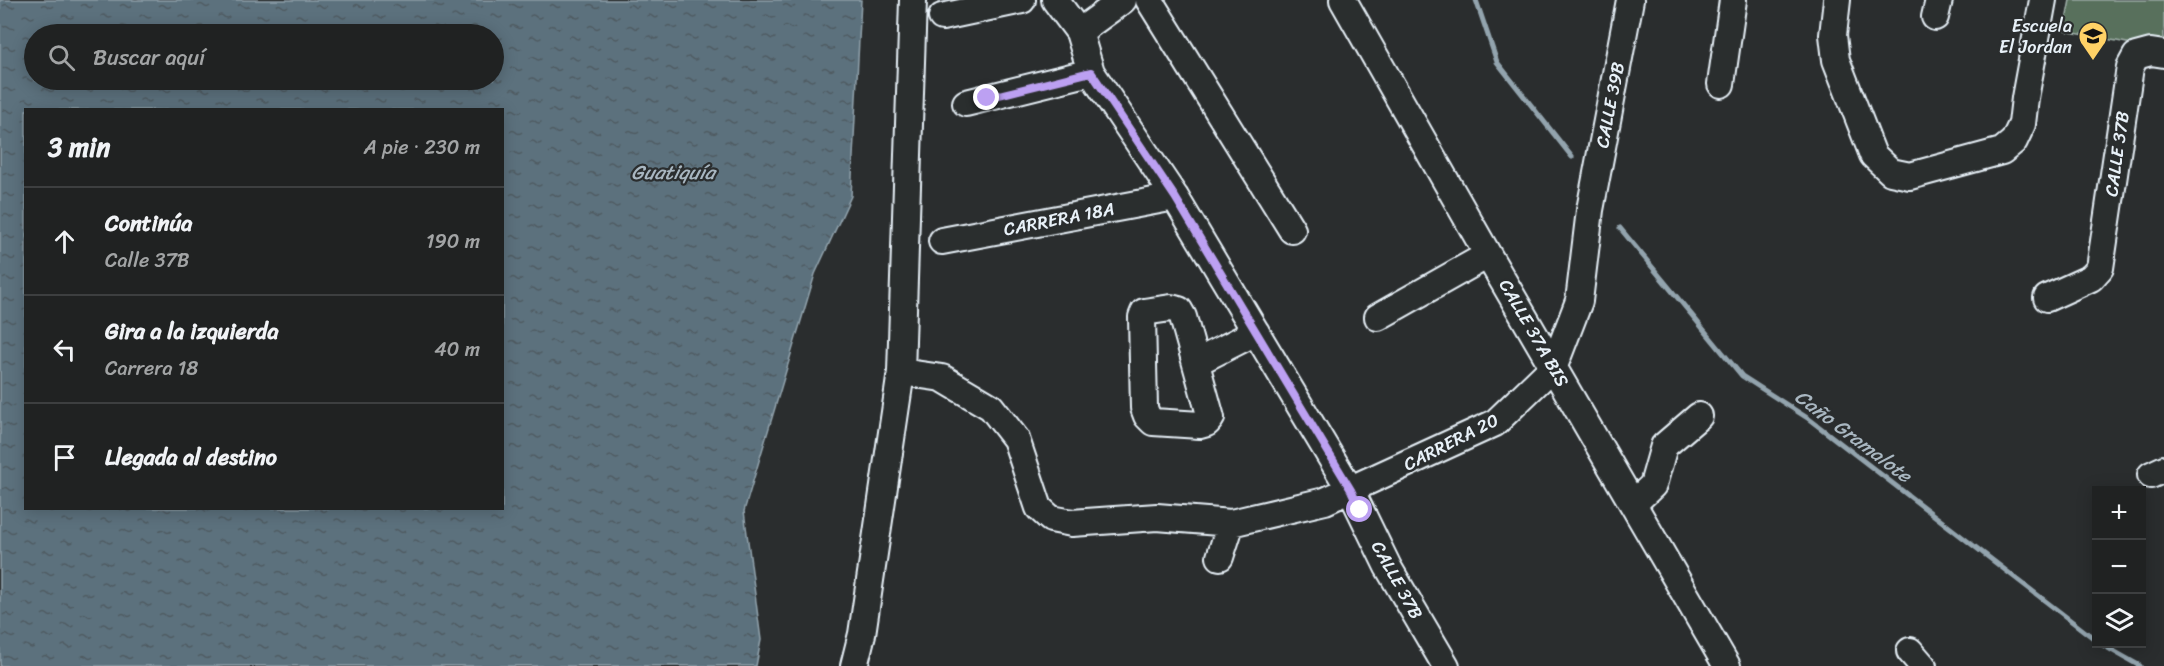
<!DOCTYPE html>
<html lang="es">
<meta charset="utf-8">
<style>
:root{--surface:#202222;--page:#2d2f2f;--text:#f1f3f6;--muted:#a2a4a5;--line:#3d3f40}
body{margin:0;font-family:Sriracha,sans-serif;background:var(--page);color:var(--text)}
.controls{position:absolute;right:18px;bottom:18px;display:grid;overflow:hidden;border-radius:0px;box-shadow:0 3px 15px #0003}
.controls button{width:54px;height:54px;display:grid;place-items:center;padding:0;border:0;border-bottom:2px solid var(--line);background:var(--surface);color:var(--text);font:30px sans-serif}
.stop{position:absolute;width:18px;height:18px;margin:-14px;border:4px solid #bca0f2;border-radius:50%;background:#fff}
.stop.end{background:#bca0f2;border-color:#fff;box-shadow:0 2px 6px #0008}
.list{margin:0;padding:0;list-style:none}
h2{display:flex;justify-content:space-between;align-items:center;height:78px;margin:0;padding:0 24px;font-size:26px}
h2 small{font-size:20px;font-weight:400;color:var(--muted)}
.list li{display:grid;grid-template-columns:39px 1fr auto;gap:18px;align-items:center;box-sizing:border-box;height:108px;padding:0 24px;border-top:2px solid var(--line)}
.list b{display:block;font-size:22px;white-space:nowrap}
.list p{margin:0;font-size:20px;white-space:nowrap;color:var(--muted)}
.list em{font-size:20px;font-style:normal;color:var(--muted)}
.icon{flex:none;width:33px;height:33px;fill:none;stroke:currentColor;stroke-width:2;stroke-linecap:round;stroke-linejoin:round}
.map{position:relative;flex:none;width:2164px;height:666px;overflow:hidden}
.search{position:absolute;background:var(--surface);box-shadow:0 3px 15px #0003;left:24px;top:24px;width:480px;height:66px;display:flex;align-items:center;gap:15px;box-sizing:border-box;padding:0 21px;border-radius:33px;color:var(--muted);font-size:22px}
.panel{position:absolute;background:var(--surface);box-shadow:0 3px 15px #0003;left:24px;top:108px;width:480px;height:402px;border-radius:0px}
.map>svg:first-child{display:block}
</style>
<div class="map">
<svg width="2164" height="666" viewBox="0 0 2164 666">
<defs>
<pattern id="water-ripples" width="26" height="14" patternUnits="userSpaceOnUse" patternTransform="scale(1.5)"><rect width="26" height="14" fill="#5b717d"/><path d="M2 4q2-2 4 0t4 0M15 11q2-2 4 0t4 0" fill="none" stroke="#4f5a61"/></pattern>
</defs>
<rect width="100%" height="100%" fill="#2a2d2e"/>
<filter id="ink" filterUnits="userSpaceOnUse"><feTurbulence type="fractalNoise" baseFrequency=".0167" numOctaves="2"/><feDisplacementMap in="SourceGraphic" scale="12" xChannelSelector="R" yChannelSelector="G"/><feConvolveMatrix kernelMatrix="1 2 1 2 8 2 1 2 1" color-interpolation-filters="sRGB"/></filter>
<g filter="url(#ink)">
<path fill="#59705c" stroke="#a0b0aa" stroke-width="1.5" d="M2070,0H2164V50L2064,31Z"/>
<path fill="url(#water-ripples)" stroke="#93a4ae" stroke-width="1.5" fill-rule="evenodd" d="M0,0H861L851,196L815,274L744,511L761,640L756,666H0ZM34,34H494V80H34ZM26,110H502V508H26Z"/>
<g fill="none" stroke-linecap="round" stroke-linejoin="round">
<path stroke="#93a4ae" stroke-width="5" d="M1476,0L1497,62L1572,157
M1620,228L1742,376L1809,419L2096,640
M2101,644L2140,666"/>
<g stroke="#e8f1f8" stroke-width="30">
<path id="minor" d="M1055,0L1079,32L1091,72L1175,197L1351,491L1388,567L1446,666
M1149,0L1292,230
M1343,0L1488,255L1727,666
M1837,0L1833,35L1836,60L1873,155L1891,172L1910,176L2002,151L2014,141L2022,124L2025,98L2043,0
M942,17L1022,0
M1935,17L1939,0
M1079,32L1123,0
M1721,84L1733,0
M966,103L1091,72
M942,241L1175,197
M2047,298L2091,278L2100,268L2130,67L2136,56L2151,52L2164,54
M1171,308L1179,310L1183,317L1211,418L1207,423L1200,425L1153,422L1147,416L1144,408L1142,317L1144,312Z
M1378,317L1488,255
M1197,362L1256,332
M901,372L942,378L991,407L1016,439L1039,508L1051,519L1072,523L1157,517L1231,523L1325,501L1495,423L1554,366L1579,301L1590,210L1630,0
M2151,475L2164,469
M1633,504L1653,485L1664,446L1699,416
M1220,557L1231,523
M1910,651L1923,666
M854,666L862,634L901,372L913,0"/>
</g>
<use href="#minor" stroke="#2a2d2e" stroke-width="26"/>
</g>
</g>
<g fill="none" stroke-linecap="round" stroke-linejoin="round" filter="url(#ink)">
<path stroke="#bca0f2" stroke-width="8" d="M987,98L1091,72L1175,197L1351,490L1360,510"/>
</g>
<defs>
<g id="school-pin" transform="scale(1.5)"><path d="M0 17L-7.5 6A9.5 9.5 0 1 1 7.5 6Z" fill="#ffd166" stroke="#2a2d2e"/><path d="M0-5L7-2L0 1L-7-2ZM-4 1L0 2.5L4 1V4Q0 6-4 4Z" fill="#111"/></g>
</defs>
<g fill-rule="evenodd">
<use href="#school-pin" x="2093" y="36"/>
</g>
<g text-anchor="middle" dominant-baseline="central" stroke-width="4.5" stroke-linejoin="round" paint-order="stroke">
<g font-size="18" fill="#e8f1f8" stroke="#2a2d2e" text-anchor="end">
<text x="2072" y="26">Escuela<tspan x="2072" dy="21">El Jordan</tspan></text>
</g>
<g font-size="18" fill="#e8f1f8" stroke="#2a2d2e">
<text transform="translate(1610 105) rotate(-79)">CALLE 39B</text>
<text transform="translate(2117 154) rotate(-82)">CALLE 37B</text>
<text transform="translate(1059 219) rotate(-11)">CARRERA 18A</text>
<text transform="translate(1534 333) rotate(60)">CALLE 37A BIS</text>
<text transform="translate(1451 442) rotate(-27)">CARRERA 20</text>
<text transform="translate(1397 580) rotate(61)">CALLE 37B</text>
</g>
<g font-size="20" font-style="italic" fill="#a9b7c1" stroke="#2a2d2e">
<text x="673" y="172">Guatiquía</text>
<text transform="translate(1853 436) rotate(37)">Caño Gramalote</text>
</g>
</g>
</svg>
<div class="controls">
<button>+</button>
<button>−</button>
<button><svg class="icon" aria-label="layers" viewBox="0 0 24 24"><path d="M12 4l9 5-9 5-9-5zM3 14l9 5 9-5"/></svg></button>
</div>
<div class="stop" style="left:1360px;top:510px"></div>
<div class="stop end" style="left:987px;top:98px"></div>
<div class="search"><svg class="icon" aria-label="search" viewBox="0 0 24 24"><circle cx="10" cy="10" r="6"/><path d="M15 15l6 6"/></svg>Buscar aquí</div>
<section class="panel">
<h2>3 min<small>A pie · 230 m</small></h2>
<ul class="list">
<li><svg class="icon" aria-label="ahead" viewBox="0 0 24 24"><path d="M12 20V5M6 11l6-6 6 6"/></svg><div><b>Continúa</b><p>Calle 37B</p></div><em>190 m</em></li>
<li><svg class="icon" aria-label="left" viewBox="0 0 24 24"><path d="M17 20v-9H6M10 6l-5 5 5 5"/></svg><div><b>Gira a la izquierda</b><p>Carrera 18</p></div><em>40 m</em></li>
<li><svg class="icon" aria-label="arrive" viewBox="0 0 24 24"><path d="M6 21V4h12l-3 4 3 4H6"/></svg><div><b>Llegada al destino</b></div></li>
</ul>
</section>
</div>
